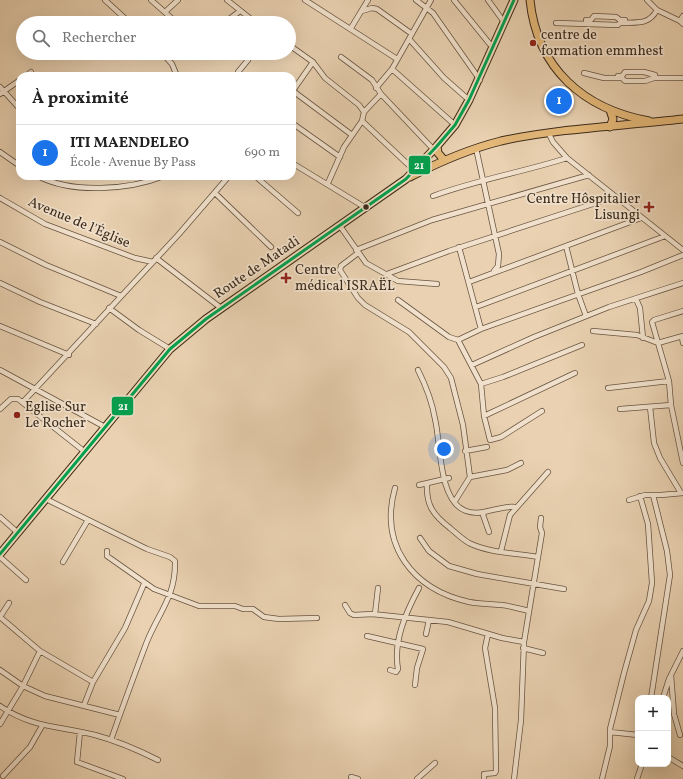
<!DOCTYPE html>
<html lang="fr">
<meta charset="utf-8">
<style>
:root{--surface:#fff;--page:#f6f6f6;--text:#222;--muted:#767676;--line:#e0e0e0;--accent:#1a73e8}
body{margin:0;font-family:Vollkorn,serif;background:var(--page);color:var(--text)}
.controls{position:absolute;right:12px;bottom:12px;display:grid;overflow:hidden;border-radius:8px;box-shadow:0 4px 16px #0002}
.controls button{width:36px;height:36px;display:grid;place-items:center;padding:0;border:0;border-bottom:1px solid var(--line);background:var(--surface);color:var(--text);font:20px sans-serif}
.you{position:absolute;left:444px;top:449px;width:14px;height:14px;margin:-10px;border:3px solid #fff;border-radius:50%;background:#1a73e8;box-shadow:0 0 0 6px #1a73e833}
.badge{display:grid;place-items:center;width:26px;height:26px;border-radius:50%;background:var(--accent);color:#fff;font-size:13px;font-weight:700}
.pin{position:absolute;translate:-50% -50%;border:2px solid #fff;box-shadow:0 1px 4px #0006}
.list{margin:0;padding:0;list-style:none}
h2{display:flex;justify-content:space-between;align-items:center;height:52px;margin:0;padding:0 16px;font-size:17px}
h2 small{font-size:13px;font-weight:400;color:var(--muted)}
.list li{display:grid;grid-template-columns:26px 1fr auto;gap:12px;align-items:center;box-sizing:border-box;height:56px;padding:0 16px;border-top:1px solid var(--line)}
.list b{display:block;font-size:15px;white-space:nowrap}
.list p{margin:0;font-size:13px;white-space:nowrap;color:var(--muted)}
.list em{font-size:13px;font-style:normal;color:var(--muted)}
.icon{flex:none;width:22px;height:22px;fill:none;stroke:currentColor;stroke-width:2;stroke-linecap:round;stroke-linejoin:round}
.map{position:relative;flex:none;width:683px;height:779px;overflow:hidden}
.search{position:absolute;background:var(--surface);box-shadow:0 4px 16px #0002;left:16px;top:16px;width:280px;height:44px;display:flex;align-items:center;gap:10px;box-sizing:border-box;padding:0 14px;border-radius:22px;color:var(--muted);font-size:15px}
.panel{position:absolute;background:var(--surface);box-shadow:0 4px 16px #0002;left:16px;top:72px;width:280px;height:108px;border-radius:12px}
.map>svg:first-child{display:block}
</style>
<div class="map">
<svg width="683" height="779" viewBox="0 0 683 779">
<rect width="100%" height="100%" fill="#e9d1b1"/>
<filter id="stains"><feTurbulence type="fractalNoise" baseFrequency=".005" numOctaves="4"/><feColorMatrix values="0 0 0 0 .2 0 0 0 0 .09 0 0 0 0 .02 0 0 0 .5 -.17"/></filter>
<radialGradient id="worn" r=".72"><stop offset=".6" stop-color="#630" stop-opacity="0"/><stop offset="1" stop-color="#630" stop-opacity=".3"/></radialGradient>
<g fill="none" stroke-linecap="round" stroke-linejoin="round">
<g stroke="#675441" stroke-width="6">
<path id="minor" d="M105,0L130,23
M151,0L177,23
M227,0L256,23
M305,0L397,59
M416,0L433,13L480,80
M454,0L493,48
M488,0L504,22
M647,0L657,10L680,21
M362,11L372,8L377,9L412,34
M165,12L178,0
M683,16L680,21L683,24
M586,20H591L594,16L616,17L620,20H625
M224,23L240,11
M556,23L618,25L620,23C636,22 648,26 657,10
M351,28L368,0
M410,40L444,78L469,100
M289,45L313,62L325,78L359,105L364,112
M162,53L172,64L177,76
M341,57L372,80L381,94L434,150
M392,69L455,125
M584,73L604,78H622L625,81H645L654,78H683
M26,76L31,72
M241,76L238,72L248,60
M618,76H622L625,72H644L655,75
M0,87L20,109
M376,88L392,69L431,0
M293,91L352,135
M292,92L313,62
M0,94L20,80
M362,121L414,170
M292,123L340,157
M549,134L553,142L567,158L683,250
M476,148L499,254L498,266L494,271
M0,152L20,166
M292,163L366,208
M38,176C72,194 129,190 164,176
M255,176L298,213
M328,183L344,147L362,121L364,112L381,94
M215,193L271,247
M433,196C476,180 523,172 567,158
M0,198L45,224L135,258L153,262
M340,226L366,263L398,281L437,284
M0,242L46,265L121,296
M566,246L578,294L586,316
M459,247L481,329
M356,250L432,220L589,175
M358,253L341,266L340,270L358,298L365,305L409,332L444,367L451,378L463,425L470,477L507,470L521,463
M156,258L221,308
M387,274L449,251L614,197
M469,282L641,218
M0,283L40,302L96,324
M636,299L640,308L643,338
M398,300L449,337L458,340L481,384L484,416L490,440L501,437L542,411
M476,307L665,236
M109,308L139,330L170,349
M683,311L654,320L652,322L669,381L671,405L683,463
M0,326L69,355
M593,331L637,335L658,343L683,336
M682,337L683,343
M458,340L481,329L641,272L683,255
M472,365L534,337L609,307L683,283
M0,370L105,427
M418,370C426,386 432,401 435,419C441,443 438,501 466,511C483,517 499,505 515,507
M481,384L503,377L582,345
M608,388L669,381
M23,402L179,234L229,176
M650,407L654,443L660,458L681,493
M0,409L11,399H18L85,452
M620,409L671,405
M484,416L575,373
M465,451L487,447
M427,484C426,505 433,515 450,528C456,533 462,539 469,543C489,553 516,553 538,557
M419,485L449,478
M395,488C379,545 412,589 469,602C480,604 491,604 502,605C511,606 520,609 529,611
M46,499L147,549L170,557L175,561C176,597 158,613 146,644C134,676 122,708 111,740
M629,500L645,495H661L683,493
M455,501L470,477
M482,512L489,532
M0,517L17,532
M420,538L429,551L449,566L477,574L564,589
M107,551V556L154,589L199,606H235L243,609H253L264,617L279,619L317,618
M501,551L510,515L548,472
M0,557L26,580
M63,562L88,520
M345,605L350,613L354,615L372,614L448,622L502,638L524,642
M375,614L378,588
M0,617L40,651L93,682
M0,617L9,603
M426,634L429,620
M367,636L423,649L417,668L415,685
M523,648L543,653
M0,670L23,686L45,696L120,715
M390,670L396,672L398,669C393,641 406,612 419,588
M671,675L674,714L680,735
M651,698L670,575L667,551L653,495
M663,698L669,679L683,651
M84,705L93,682L125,628L144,584
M0,706C32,728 60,726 95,735C118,741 138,750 158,760
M0,724L23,686L40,651
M80,732L77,762L123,779
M610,732L638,735
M668,757L683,766
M3,776L30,747L42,726
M351,777L358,779
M417,779L435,763
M484,779V774L495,773L496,771L495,708L485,648L488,634
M514,779L521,720L524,642L542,533L540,527L541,518
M602,779L610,746V729L624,673L636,630L649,601L652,583L648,524L640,496
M637,779L642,764"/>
</g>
<g stroke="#3c2b1c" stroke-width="9">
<path id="highway" d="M530,0C537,69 584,109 649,121
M610,127L613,119L610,110
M437,146L438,153L444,160
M410,177C439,162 469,149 501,141C560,128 623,126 683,119
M0,554L170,349L206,319L406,179L437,146L455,125L469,100L514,0"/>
</g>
<use href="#minor" stroke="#f1e1cc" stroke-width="4.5"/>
<use href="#highway" stroke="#e4b878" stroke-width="7"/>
<g stroke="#f1e1cc" stroke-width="6">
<path id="bus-1" d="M0,554L170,349L206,319L406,179L437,146L455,125L469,100L514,0"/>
</g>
<use href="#bus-1" stroke="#03a04e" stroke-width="3"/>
</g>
<g fill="#8f2418" stroke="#f1e1cc" stroke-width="1.5">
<circle cx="533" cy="43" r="4"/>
<path d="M647 201h4v4h4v4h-4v4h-4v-4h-4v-4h4z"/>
<path d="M284 272h4v4h4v4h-4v4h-4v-4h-4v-4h4z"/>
<circle cx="17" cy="415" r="4"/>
</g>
<circle fill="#3c2b1c" stroke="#f1e1cc" stroke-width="1.5" cx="366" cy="207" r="3.5"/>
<g text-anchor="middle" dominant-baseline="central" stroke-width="3.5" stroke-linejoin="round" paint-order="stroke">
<g font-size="14" fill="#3c2b1c" stroke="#f1e1cc" text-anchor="start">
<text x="541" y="35">centre de<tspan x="541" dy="16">formation emmhest</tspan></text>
<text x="640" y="199" text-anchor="end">Centre Hôspitalier<tspan x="640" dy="16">Lisungi</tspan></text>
<text x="295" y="270">Centre<tspan x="295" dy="16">médical ISRAËL</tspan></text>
<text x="25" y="407">Eglise Sur<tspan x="25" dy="16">Le Rocher</tspan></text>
</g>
<g font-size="14" fill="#3c2b1c" stroke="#f1e1cc">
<text transform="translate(79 223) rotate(23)">Avenue de l'Église</text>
<text transform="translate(257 268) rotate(-34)">Route de Matadi</text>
</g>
</g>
<g stroke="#f1e1cc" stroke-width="1.5">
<rect x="408" y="155" width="23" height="20" rx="4" fill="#03a04e"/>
<rect x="111" y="396" width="23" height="20" rx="4" fill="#03a04e"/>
</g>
<g font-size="11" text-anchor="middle" font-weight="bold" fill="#fff">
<text x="419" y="169">21</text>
<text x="123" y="410">21</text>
</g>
<rect width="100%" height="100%" filter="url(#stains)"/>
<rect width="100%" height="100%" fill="url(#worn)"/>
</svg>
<div class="controls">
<button>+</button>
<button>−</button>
</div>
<div class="you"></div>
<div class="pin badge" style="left:559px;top:101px">1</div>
<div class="search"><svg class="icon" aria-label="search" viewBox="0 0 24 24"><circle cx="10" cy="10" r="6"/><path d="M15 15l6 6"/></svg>Rechercher</div>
<section class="panel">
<h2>À proximité<small></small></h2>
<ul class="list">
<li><span class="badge">1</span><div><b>ITI MAENDELEO</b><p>École · Avenue By Pass</p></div><em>690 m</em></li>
</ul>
</section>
</div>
